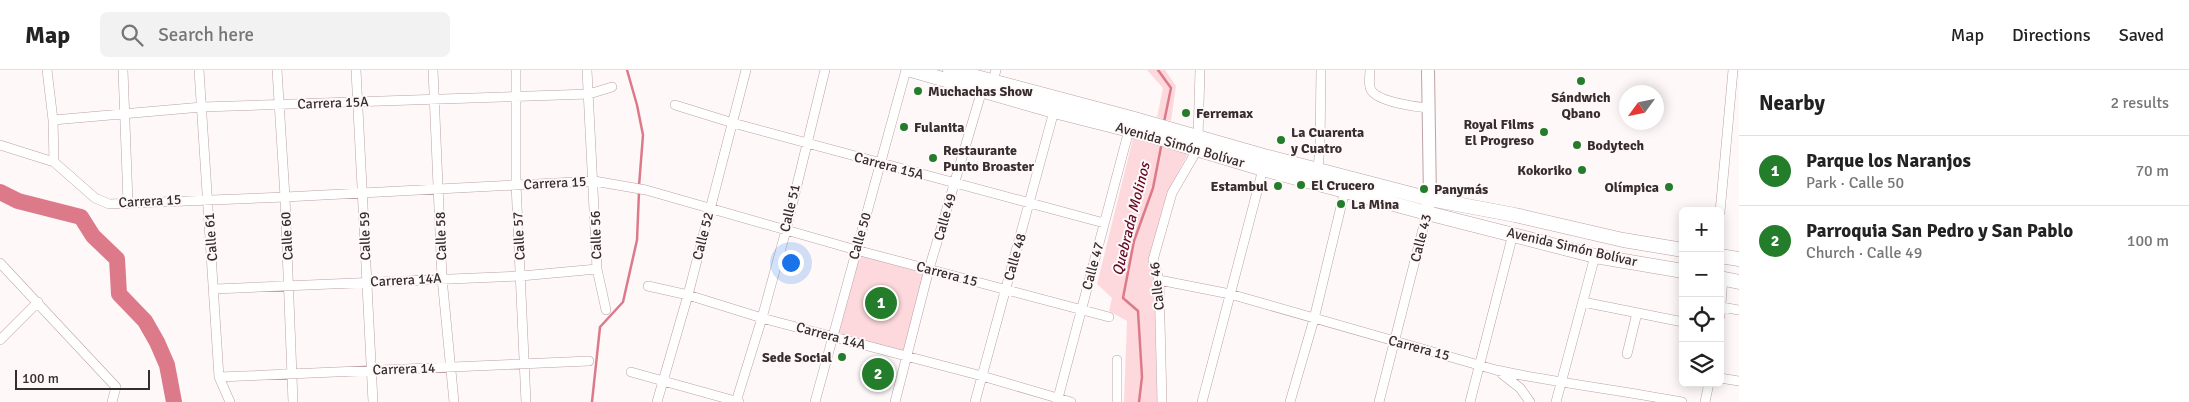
<!DOCTYPE html>
<meta charset="utf-8">
<style>
:root{--surface:#fff;--page:#f2f2f2;--text:#222;--muted:#767676;--line:#e0e0e0;--accent:#247d2b}
body{margin:0;font-family:Signika,sans-serif;background:var(--page);color:var(--text)}
.controls{position:absolute;right:15px;bottom:15px;display:grid;overflow:hidden;border-radius:8px;box-shadow:0 2px 12px #0003}
.controls button{width:45px;height:45px;display:grid;place-items:center;padding:0;border:0;border-bottom:1px solid var(--line);background:var(--surface);color:var(--text);font:25px sans-serif}
.compass{position:absolute;left:1619px;top:15px;width:45px;height:45px;border-radius:50%;background:var(--surface);box-shadow:0 2px 12px #0003;rotate:237deg}
.scale{position:absolute;left:15px;bottom:12px;width:135px;box-sizing:border-box;padding-left:5px;border:2px solid #382d2e;border-top:0;font-size:14px;line-height:18px;white-space:nowrap;color:#382d2e;-webkit-text-stroke:4px #fef8f9;paint-order:stroke}
.you{position:absolute;left:790px;top:192px;width:18px;height:18px;margin:-12px;border:4px solid #fff;border-radius:50%;background:#1a73e8;box-shadow:0 0 0 8px #1a73e833}
.badge{display:grid;place-items:center;width:32px;height:32px;border-radius:50%;background:var(--accent);color:#fff;font-size:16px;font-weight:700}
.pin{position:absolute;translate:-50% -50%;border:2px solid #fff;box-shadow:0 1px 5px #0006}
.list{margin:0;padding:0;list-style:none}
h2{display:flex;justify-content:space-between;align-items:center;height:65px;margin:0;padding:0 20px;font-size:21px}
h2 small{font-size:16px;font-weight:400;color:var(--muted)}
.list li{display:grid;grid-template-columns:32px 1fr auto;gap:15px;align-items:center;box-sizing:border-box;height:70px;padding:0 20px;border-top:1px solid var(--line)}
.list b{display:block;font-size:19px;white-space:nowrap}
.list p{margin:0;font-size:16px;white-space:nowrap;color:var(--muted)}
.list em{font-size:16px;font-style:normal;color:var(--muted)}
.icon{flex:none;width:28px;height:28px;fill:none;stroke:currentColor;stroke-width:2;stroke-linecap:round;stroke-linejoin:round}
.map{position:relative;flex:none;width:1739px;height:332px;overflow:hidden}
header{display:flex;align-items:center;gap:30px;box-sizing:border-box;height:70px;padding:0 25px;background:var(--surface);border-bottom:1px solid var(--line)}
header strong{font-size:24px}
nav{display:flex;gap:28px;margin-inline-start:auto;font-size:18px}
.search{width:350px;height:45px;background:var(--page);display:flex;align-items:center;gap:12px;box-sizing:border-box;padding:0 18px;border-radius:8px;color:var(--muted);font-size:19px}
main{display:flex}
aside{flex:1;background:var(--surface)}
.map>svg:first-child{display:block}
</style>
<header>
<strong>Map</strong>
<div class="search"><svg class="icon" aria-label="search" viewBox="0 0 24 24"><circle cx="10" cy="10" r="6"/><path d="M15 15l6 6"/></svg>Search here</div>
<nav><a>Map</a><a>Directions</a><a>Saved</a></nav>
</header>
<main>
<div class="map">
<svg width="1739" height="332" viewBox="0 0 1739 332">
<rect width="100%" height="100%" fill="#fef8f9"/>
<path fill="#fdd9dd" d="M1147,0H1165L1176,16L1171,51L1157,47L1163,18Z
M1133,68L1191,78L1168,121L1148,190L1154,211L1157,332H1124L1127,251L1109,241L1112,228L1097,214Z
M856,180L929,199L908,287L832,266Z"/>
<g fill="none" stroke-linecap="round" stroke-linejoin="round">
<path stroke="#dd7a8a" stroke-width="2.5" d="M627,0L637,35L643,65L639,116
M1158,0L1171,18L1164,52
M592,332L600,257L623,232L637,170L639,122
M1139,332L1142,307L1138,241L1123,228L1134,171L1153,118L1162,72"/>
<path stroke="#dd7a8a" stroke-width="16" d="M0,122L18,131L81,147L93,166L117,189L119,224L145,251L157,272L167,295L174,332"/>
<g stroke="#bca2a4" stroke-width="10">
<path id="street" d="M47,0L53,50L54,92
M123,0L128,132
M199,0L219,307L230,332
M277,0L285,127L293,332
M356,0L373,332
M433,0L442,208L454,332
M516,0V114L526,332
M587,0L597,199L606,240
M1370,0C1370,6 1368,15 1371,20C1378,32 1416,37 1429,38
M993,12L996,0
M675,35L733,53L1104,153
M53,50L202,37L589,24L612,17
M1198,68L1200,0
M0,75L54,92L95,128L109,134L285,127L594,111L646,120L856,180L1109,247
M1318,99L1320,76L1321,0
M1720,142L1733,0
M0,193L116,317L112,332
M1159,210L1230,224L1496,300C1557,313 1620,320 1682,332
M648,216L688,225L762,248L982,306L1071,332
M215,219L521,206L597,199
M1583,232L1683,252
M1722,237L1739,240
M1720,246L1723,208
M0,270L38,232
M1627,284L1637,243
M1117,290V332
M631,302L739,332
M1502,304L1520,318L1530,332
M219,307L589,291
M1720,308L1739,311
M657,332L688,225L746,0
M736,332L762,248L786,160L825,0
M815,332L906,0
M895,332L929,199L982,20
M975,332L1054,41
M1057,332L1129,60
M1162,332L1159,210L1153,190L1172,123L1197,80
M1202,332L1263,99
M1290,332L1314,249L1345,120
M1379,332L1427,143
M1470,332L1513,164
M1556,332L1595,186
M1705,332L1709,313"/>
</g>
<g stroke="#bca2a4" stroke-width="14">
<path id="secondary" d="M1428,0L1430,129L1428,137"/>
</g>
<g stroke="#bca2a4" stroke-width="15">
<path id="primary" d="M911,0L1054,41L1149,65L1263,99L1427,143L1595,186L1683,201
M950,0L1131,48L1264,86L1430,129L1515,145L1623,170L1683,180
M1720,186L1739,189
M1720,208L1739,212"/>
</g>
<use href="#street" stroke="#fff" stroke-width="9"/>
<use href="#secondary" stroke="#fff" stroke-width="12"/>
<use href="#primary" stroke="#fff" stroke-width="14"/>
</g>
<g fill="#247d2b" stroke="#fef8f9" stroke-width="2">
<circle cx="1581" cy="11" r="5"/>
<circle cx="918" cy="21" r="5"/>
<circle cx="1186" cy="43" r="5"/>
<circle cx="904" cy="57" r="5"/>
<circle cx="1544" cy="62" r="5"/>
<circle cx="1281" cy="70" r="5"/>
<circle cx="1577" cy="75" r="5"/>
<circle cx="933" cy="88" r="5"/>
<circle cx="1582" cy="100" r="5"/>
<circle cx="1301" cy="115" r="5"/>
<circle cx="1278" cy="116" r="5"/>
<circle cx="1669" cy="117" r="5"/>
<circle cx="1424" cy="119" r="5"/>
<circle cx="1341" cy="134" r="5"/>
<circle cx="842" cy="287" r="5"/>
</g>
<g text-anchor="middle" dominant-baseline="central" stroke-width="4" stroke-linejoin="round" paint-order="stroke">
<g font-size="14" font-weight="bold" fill="#382d2e" stroke="#fef8f9" text-anchor="start">
<text x="928" y="21">Muchachas Show</text>
<text x="1581" y="27" text-anchor="middle">Sándwich<tspan x="1581" dy="16">Qbano</tspan></text>
<text x="1196" y="43">Ferremax</text>
<text x="1534" y="54" text-anchor="end">Royal Films<tspan x="1534" dy="16">El Progreso</tspan></text>
<text x="914" y="57">Fulanita</text>
<text x="1291" y="62">La Cuarenta<tspan x="1291" dy="16">y Cuatro</tspan></text>
<text x="1587" y="75">Bodytech</text>
<text x="943" y="80">Restaurante<tspan x="943" dy="16">Punto Broaster</tspan></text>
<text x="1572" y="100" text-anchor="end">Kokoriko</text>
<text x="1311" y="115">El Crucero</text>
<text x="1268" y="116" text-anchor="end">Estambul</text>
<text x="1659" y="117" text-anchor="end">Olímpica</text>
<text x="1434" y="119">Panymás</text>
<text x="1351" y="134">La Mina</text>
<text x="832" y="287" text-anchor="end">Sede Social</text>
</g>
<g font-size="14" fill="#382d2e" stroke="#fef8f9">
<text transform="translate(333 33) rotate(-2)">Carrera 15A</text>
<text transform="translate(1180 75) rotate(16)">Avenida Simón Bolívar</text>
<text transform="translate(889 96) rotate(15)">Carrera 15A</text>
<text transform="translate(555 113) rotate(-3)">Carrera 15</text>
<text transform="translate(150 131) rotate(-3)">Carrera 15</text>
<text transform="translate(790 138) rotate(-77)">Calle 51</text>
<text transform="translate(945 147) rotate(-74)">Calle 49</text>
<text transform="translate(596 165) rotate(-92)">Calle 56</text>
<text transform="translate(287 166) rotate(-93)">Calle 60</text>
<text transform="translate(365 166) rotate(-92)">Calle 59</text>
<text transform="translate(441 166) rotate(-92)">Calle 58</text>
<text transform="translate(519 166) rotate(-93)">Calle 57</text>
<text transform="translate(703 166) rotate(-76)">Calle 52</text>
<text transform="translate(860 166) rotate(-74)">Calle 50</text>
<text transform="translate(211 167) rotate(-94)">Calle 61</text>
<text transform="translate(1421 168) rotate(-76)">Calle 43</text>
<text transform="translate(1572 177) rotate(13)">Avenida Simón Bolívar</text>
<text transform="translate(1015 187) rotate(-74)">Calle 48</text>
<text transform="translate(1093 196) rotate(-75)">Calle 47</text>
<text transform="translate(947 204) rotate(15)">Carrera 15</text>
<text transform="translate(406 210) rotate(-3)">Carrera 14A</text>
<text transform="translate(1157 216) rotate(-96)">Calle 46</text>
<text transform="translate(831 266) rotate(15)">Carrera 14A</text>
<text transform="translate(1419 278) rotate(15)">Carrera 15</text>
<text transform="translate(404 299) rotate(-2)">Carrera 14</text>
</g>
<g font-size="15" font-style="italic" fill="#670b27" stroke="#fef8f9">
<text transform="translate(1131 149) rotate(-76)">Quebrada Molinos</text>
</g>
</g>
</svg>
<div class="controls">
<button>+</button>
<button>−</button>
<button><svg class="icon" aria-label="locate" viewBox="0 0 24 24"><circle cx="12" cy="12" r="6"/><path d="M12 2v4M12 18v4M2 12h4M18 12h4"/></svg></button>
<button><svg class="icon" aria-label="layers" viewBox="0 0 24 24"><path d="M12 4l9 5-9 5-9-5zM3 14l9 5 9-5"/></svg></button>
</div>
<svg class="compass" viewBox="-18 -18 36 36"><path d="M0-13l5 13h-10z" fill="#e53935"/><path d="M0 13l5-13h-10z" fill="#767676"/></svg>
<div class="scale">100 m</div>
<div class="you"></div>
<div class="pin badge" style="left:881px;top:233px">1</div>
<div class="pin badge" style="left:878px;top:304px">2</div>
</div>
<aside>
<h2>Nearby<small>2 results</small></h2>
<ul class="list">
<li><span class="badge">1</span><div><b>Parque los Naranjos</b><p>Park · Calle 50</p></div><em>70 m</em></li>
<li><span class="badge">2</span><div><b>Parroquia San Pedro y San Pablo</b><p>Church · Calle 49</p></div><em>100 m</em></li>
</ul>
</aside>
</main>
